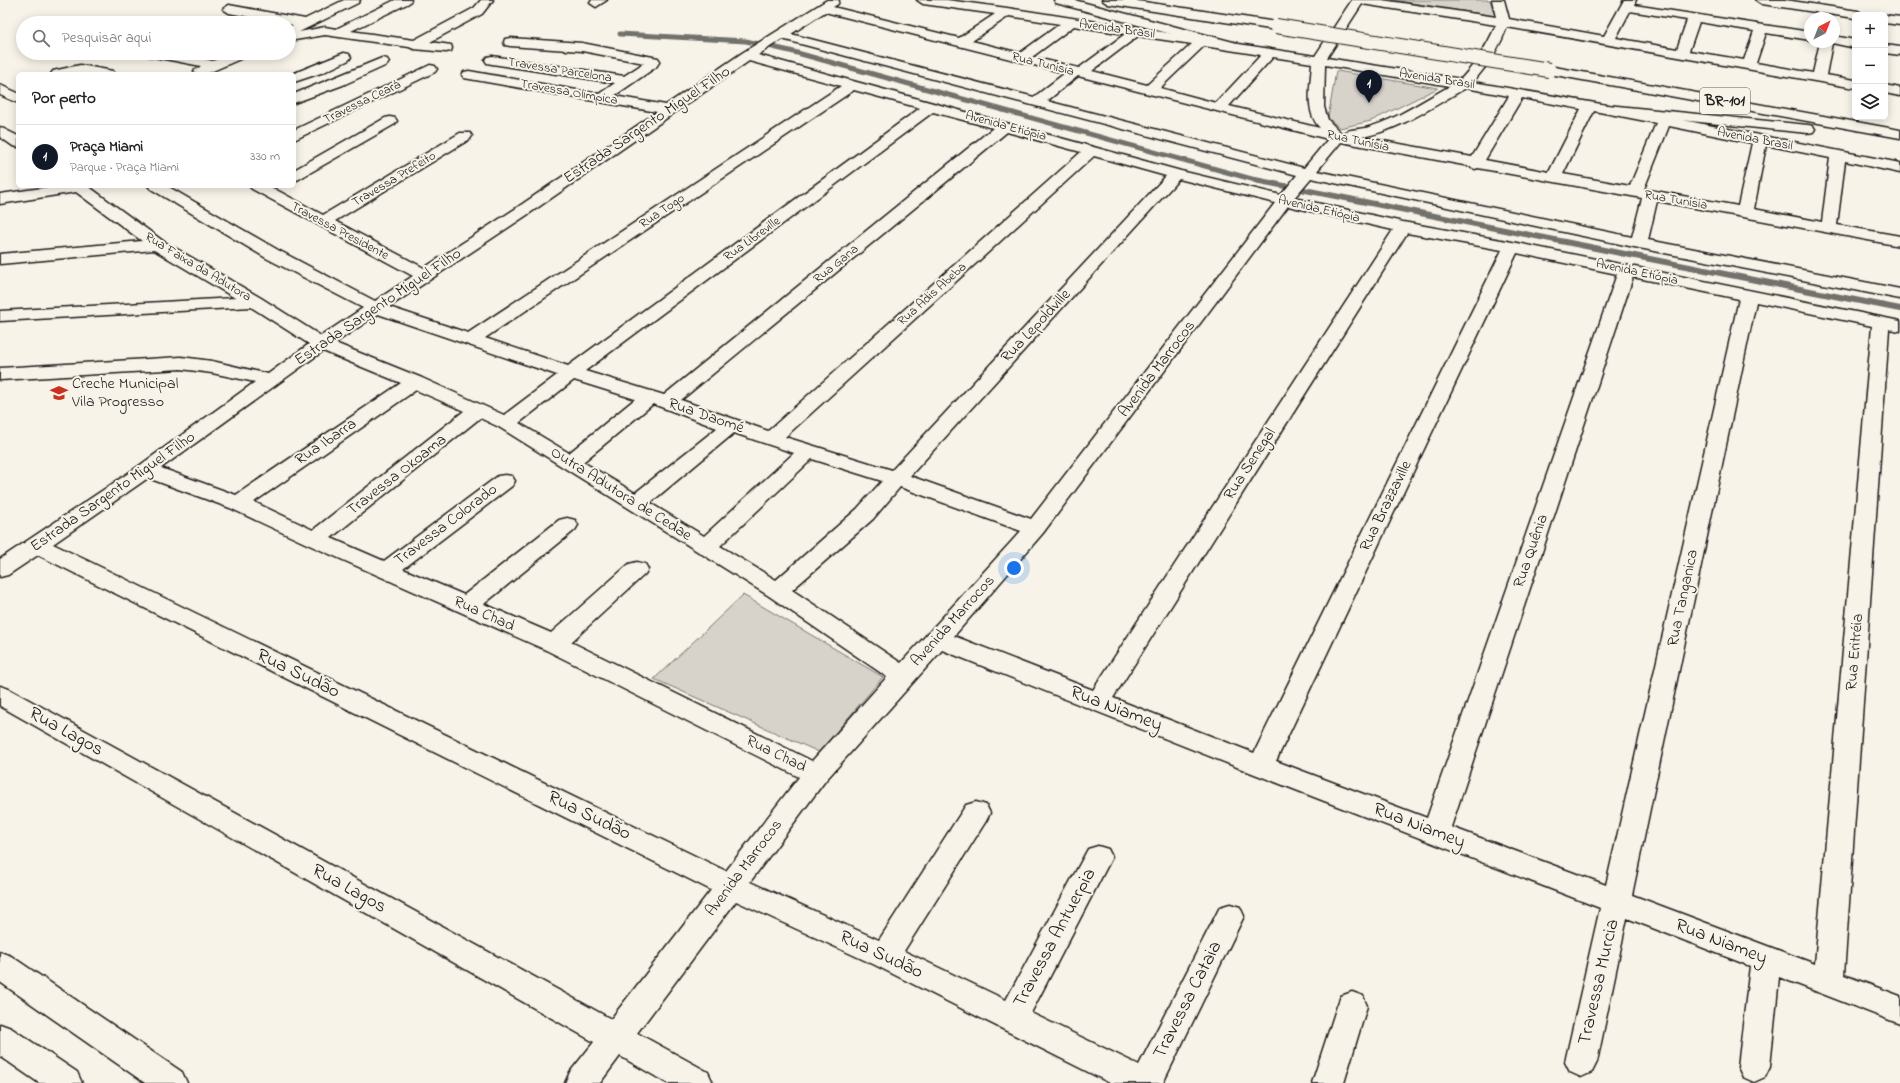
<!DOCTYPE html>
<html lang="pt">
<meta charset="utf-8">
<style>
:root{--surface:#fff;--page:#f6f6f6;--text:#202124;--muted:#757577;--line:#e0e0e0;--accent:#111827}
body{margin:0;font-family:"Indie Flower",sans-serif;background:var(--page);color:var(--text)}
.controls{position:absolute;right:12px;top:12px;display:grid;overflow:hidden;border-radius:6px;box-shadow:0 2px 10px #0003}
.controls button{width:36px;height:36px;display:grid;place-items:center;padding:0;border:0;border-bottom:1px solid var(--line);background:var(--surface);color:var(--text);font:20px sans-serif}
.compass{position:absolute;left:1804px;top:12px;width:36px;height:36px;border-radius:50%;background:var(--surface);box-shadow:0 2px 10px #0003;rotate:42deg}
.you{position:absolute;left:1014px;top:568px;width:14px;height:14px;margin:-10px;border:3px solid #fff;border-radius:50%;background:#1a73e8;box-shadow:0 0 0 6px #1a73e833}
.badge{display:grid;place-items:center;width:26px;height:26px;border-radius:50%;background:var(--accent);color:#fff;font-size:13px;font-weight:700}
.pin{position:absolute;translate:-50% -33px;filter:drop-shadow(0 1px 2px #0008)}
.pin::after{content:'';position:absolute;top:21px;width:14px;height:12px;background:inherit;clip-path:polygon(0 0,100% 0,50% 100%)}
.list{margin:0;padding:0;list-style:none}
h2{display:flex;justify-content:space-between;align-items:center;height:52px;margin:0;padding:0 16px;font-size:17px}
h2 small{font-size:13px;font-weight:400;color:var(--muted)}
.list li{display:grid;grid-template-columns:26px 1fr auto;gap:12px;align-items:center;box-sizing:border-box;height:64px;padding:0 16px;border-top:1px solid var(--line)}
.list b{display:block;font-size:15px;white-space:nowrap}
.list p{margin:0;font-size:13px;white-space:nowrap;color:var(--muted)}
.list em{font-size:13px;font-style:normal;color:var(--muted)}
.icon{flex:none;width:22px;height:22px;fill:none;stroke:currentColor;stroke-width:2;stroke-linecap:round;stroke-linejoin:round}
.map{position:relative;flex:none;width:1900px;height:1083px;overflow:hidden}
.search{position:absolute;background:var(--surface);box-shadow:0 2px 10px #0003;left:16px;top:16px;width:280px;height:44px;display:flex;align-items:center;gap:10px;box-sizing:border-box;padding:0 14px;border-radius:22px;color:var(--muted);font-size:15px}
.panel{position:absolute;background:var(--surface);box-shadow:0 2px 10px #0003;left:16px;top:72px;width:280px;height:116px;border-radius:6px}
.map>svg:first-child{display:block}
</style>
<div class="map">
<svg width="1900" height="1083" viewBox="0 0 1900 1083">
<rect width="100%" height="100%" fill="#f7f3e8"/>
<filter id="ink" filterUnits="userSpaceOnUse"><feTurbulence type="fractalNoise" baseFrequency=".025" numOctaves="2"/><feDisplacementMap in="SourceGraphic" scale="8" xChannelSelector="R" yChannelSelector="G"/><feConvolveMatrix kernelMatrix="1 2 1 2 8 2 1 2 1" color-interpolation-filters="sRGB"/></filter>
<g filter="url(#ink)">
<path fill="#d7d3cb" stroke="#7a7874" d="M1392,0H1490L1495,16Z
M1336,71H1337L1438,88L1371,121L1340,128L1328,118Z
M743,595L883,677L819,752L654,679Z"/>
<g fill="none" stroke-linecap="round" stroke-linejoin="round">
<path stroke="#72716c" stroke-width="5" d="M620,34L746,41L790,51L1259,181"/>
<path stroke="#72716c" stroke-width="6" d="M1255,180L1900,309"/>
<g stroke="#1c1c1c" stroke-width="3">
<path id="minor" d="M344,0H360L358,3L299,32L325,27L336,29L395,0H411L409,3L351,31L414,40L474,8L481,0H493L482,14L430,42L451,45L452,48L451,51L446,52L414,49L409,47L325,35L289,41V27L293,25L229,13L223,9L229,5L305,19Z
M592,0H607L596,7L590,3Z
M827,0H839L838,4L833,7L959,38L995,14L923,4L917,0H947L1007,8L1315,56L1352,0H1382L1496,17L1492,0H1504L1509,19L1604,36L1624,0H1636L1634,5L1810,32V40L1766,33L1756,63L1813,73L1820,42H1834V36L1855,40V48L1832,43L1826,75L1855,80V88L1507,27C1500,47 1488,65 1473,82L1607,105L1900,163V173L1845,161L1837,225L1900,236V246L1657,201L1648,240L1900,289V299L1639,248L1311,178L1294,198L1403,222L1512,242L1900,321V331L1889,329L1844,975L1900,996V1024L1779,977L1770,1067L1765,1077L1754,1082L1743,1077L1738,1067L1750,966L1627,918L1597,1062L1592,1072L1581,1077L1570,1072L1565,1062L1600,908L1252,773L942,650L825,781L750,882L879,940L966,805L976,802L986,805L990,813L986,821L904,951L1006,1000L1088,849L1098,846L1108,849L1112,857L1031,1013L1139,1065L1220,907L1230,904L1240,907L1244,916L1163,1083H1110L875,965L736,901L637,1033L708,1072L713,1083H667L620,1056L600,1083H565L570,1072L594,1042L0,706V686L9,689L611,1019L711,890L38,555L8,575L0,577V559L139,466L255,382L212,373L181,369L0,380V368L181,357L212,361L268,374L309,344L251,307L0,321V311L235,298L154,250L0,264V254L142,241L76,192L0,204V194L56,186H88L163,241L261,298L321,336L363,308L266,258L151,189L148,186H167L278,250L375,301L413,276L252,189L249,186H269L323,215L460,133H470L472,136L470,139L335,221L424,268L515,209L657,112L464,78L462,75L464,72L469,71L599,94L615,83L492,64L487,63L485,60L487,57L492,56L624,76L644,63L582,51L510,46L505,45L504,42L505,39L510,38L582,43L658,58L660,61L656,67L614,96L666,105L742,53ZM1362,4L1496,25C1487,46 1476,63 1461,79L1327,58ZM1630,11L1687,20L1677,49L1616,38ZM825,12L1065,73L1034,97L791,34ZM1009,16L1060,24L1020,53L972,41ZM1699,22L1754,31L1744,60L1689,51ZM1074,26L1125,34L1079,68L1032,57ZM1138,36L1192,44L1147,85L1092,71ZM782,39L1297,175L1281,195L1181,171L758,55ZM1204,46L1261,55L1216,103L1160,88ZM1273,57L1312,63C1311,84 1304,112 1320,128L1229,106ZM749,61L841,86L468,333L389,307L527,215ZM1325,65L1450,86C1424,100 1397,119 1369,127C1361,130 1348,128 1342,134L1328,120L1324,107ZM1078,76L1328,139L1304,168L1047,101ZM1466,88L1509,96L1472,157L1361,137C1399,131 1433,106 1466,88ZM854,90L920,108L568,366L485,338ZM1522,98L1581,109L1549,172L1485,160ZM1594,111L1656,123L1630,186L1563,174ZM933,112L993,128L664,395L585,371ZM1669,126L1752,143L1738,206L1644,189ZM1007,132L1081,152L768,431L681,400ZM1341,142L1469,166L1475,169L1478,168L1642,198L1632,237L1317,171ZM1766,145L1830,158L1822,222L1754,209ZM1094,156L1166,176L892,470L785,437ZM1179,179L1275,203L1031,519L910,476ZM1288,206L1393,230L1093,690L954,636L1043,533ZM1407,233L1502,250L1254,753L1113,698ZM1517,253L1617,274L1427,818L1276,761ZM1633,277L1739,299L1606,885L1451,827ZM1756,302L1872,326L1815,964L1632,895ZM378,314L557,375L504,415L422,378L335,343ZM323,351L401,383L236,495L161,468ZM574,380L635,399L569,453L519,423ZM416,390L464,411L313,530L254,502ZM653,404L717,428L635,493L583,462ZM480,418L499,427L769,596L887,677L812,761L571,642L645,574L648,569L645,564L637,562L629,564L551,633L484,604L575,530L578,525L575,520L567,518L559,520L464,595L403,569L512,486L515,481L512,476L505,475L498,476L384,561L331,538ZM734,433L794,453L704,536L650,503ZM812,459L882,481L857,509L776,580L720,546ZM148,478L230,508L307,544L546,650L799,777L726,871L53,544ZM900,487L1021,531L901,663L792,590L873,519Z
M1756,0H1785L1858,11L1864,15H1855V18L1762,4Z
M1885,15L1900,17V25L1885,23Z
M1885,45L1900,47V55L1885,53Z
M148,53H174L213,61L231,53H248L247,56L206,74H196L194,71L201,66L149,56Z
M344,53L349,54L351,57L349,60L324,72L294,82V74H292Z
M382,58L387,59L389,62L387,65L343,85L294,103V94Z
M80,65L113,71L115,74H51L53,71Z
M430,65L435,66L437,69L435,72L294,140V130Z
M0,85L18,93V103L0,95Z
M1885,85L1900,88V96L1885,93Z
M390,117L395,118L397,121L395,124L299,179L294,181V170L385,118Z
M0,127L18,136V147L13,146L0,137Z
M0,952L11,956L182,1072L187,1083H145L0,982Z
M1352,992L1363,996L1367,1006L1344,1083H1312L1337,1006L1341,996Z
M0,1024L11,1028L77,1072L82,1083H39L0,1056Z"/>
</g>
<g stroke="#1c1c1c" stroke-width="3">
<path id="highway" d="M1054,0H1074L1237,43L1238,46L1237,49H1227L1056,3Z
M1102,0H1131L1276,22L1282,26L1276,30L1108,4Z
M1549,66L1900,130V138L1544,73L1542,70L1544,67Z
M1607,105L1808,125L1813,126L1815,129L1813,132L1808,133L1602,112L1600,109L1602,106Z"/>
</g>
<use href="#minor" fill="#f7f3e8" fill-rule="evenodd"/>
<use href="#highway" fill="#f7f3e8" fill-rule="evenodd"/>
<g stroke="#1c1c1c" stroke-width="16" stroke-linecap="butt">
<path id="highway-bridge" d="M1276,26L1549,70"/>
</g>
<use href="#highway-bridge" stroke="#f7f3e8" stroke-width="14"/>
</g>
</g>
<defs>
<g id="school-bare" transform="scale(1.38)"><path d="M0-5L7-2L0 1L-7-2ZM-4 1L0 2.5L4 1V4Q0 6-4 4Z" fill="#c8321e" stroke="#f7f3e8" stroke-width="2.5" paint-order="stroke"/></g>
</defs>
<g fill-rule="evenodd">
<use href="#school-bare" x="59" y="393"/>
</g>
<g text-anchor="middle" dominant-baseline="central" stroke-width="4" stroke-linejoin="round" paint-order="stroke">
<g font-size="13" fill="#1c1c1c" stroke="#f7f3e8">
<text transform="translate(1117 29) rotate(8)">Avenida Brasil</text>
<text transform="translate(1043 64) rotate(14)">Rua Tunísia</text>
<text transform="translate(560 70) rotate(9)">Travessa Parcelona</text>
<text transform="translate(1437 79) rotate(9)">Avenida Brasil</text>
<text transform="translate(569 92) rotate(10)">Travessa Olimpica</text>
<text transform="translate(362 102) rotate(-26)">Travessa Ceará</text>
<text transform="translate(1006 126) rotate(15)">Avenida Etiópia</text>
<text transform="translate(1755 139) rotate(11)">Avenida Brasil</text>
<text transform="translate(1358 141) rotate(12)">Rua Tunísia</text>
<text transform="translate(394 179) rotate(-31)">Travessa Prefeito</text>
<text transform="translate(1676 200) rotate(10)">Rua Tunísia</text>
<text transform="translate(1319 209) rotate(13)">Avenida Etiópia</text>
<text transform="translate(662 211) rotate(-34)">Rua Togo</text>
<text transform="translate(340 231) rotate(28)">Travessa Presidente</text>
<text transform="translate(752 239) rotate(-36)">Rua Libreville</text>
<text transform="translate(836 264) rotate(-39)">Rua Gana</text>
<text transform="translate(198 267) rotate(31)">Rua Faixa da Adutora</text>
<text transform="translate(1637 272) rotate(12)">Avenida Etiópia</text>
<text transform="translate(932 294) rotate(-42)">Rua Adis Abeba</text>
</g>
<rect fill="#f7f3e8" stroke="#5e5c59" stroke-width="1" x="1700" y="88" width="50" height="26" rx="3"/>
<g font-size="15" font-weight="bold" fill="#1c1c1c">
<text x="1725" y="101">BR-101</text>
</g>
<g font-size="16" fill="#1c1c1c" stroke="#f7f3e8">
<text transform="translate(647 125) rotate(-34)">Estrada Sargento Miguel Filho</text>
<text transform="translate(378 307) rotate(-34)">Estrada Sargento Miguel Filho</text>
<text transform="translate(1036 326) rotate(-47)">Rua Lepoldville</text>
<text transform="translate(1157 369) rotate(-53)">Avenida Marrocos</text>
<text transform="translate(706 416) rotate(19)">Rua Daomé</text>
<text transform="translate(326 442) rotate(-34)">Rua Ibarra</text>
<text transform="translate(1250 464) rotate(-57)">Rua Senegal</text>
<text transform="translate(397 475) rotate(-38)">Travessa Okoama</text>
<text transform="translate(113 492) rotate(-35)">Estrada Sargento Miguel Filho</text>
<text transform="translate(621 494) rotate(32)">Outra Adutora de Cedae</text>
<text transform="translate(1386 506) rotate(-64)">Rua Brazzaville</text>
<text transform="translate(446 525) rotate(-37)">Travessa Colorado</text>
<text transform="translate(1531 551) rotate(-71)">Rua Quênia</text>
<text transform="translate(1683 598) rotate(-78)">Rua Tanganica</text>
<text transform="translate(484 614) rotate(24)">Rua Chad</text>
<text transform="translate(953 621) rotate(-48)">Avenida Marrocos</text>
<text transform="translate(1855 652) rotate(-85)">Rua Eritréia</text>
<text transform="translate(776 754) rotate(26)">Rua Chad</text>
<text transform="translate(744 868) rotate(-53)">Avenida Marrocos</text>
</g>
<g font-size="16" fill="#1c1c1c" stroke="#f7f3e8" text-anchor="start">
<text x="72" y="384">Creche Municipal<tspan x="72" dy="18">Vila Progresso</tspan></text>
</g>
<g font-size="19" fill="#1c1c1c" stroke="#f7f3e8">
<text transform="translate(298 674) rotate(26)">Rua Sudão</text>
<text transform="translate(1116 709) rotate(21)">Rua Niamey</text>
<text transform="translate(66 732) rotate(29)">Rua Lagos</text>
<text transform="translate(589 816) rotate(26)">Rua Sudão</text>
<text transform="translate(1419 826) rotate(21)">Rua Niamey</text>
<text transform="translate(349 889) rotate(29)">Rua Lagos</text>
<text transform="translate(1055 938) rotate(-62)">Travessa Antuerpia</text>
<text transform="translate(1721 942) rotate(21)">Rua Niamey</text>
<text transform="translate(881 955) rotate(25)">Rua Sudão</text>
<text transform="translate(1599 982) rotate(-77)">Travessa Murcia</text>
<text transform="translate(1188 1000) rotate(-63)">Travessa Cataia</text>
</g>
</g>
</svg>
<div class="controls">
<button>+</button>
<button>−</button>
<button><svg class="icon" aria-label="layers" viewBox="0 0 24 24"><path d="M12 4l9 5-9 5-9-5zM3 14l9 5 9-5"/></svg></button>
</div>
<svg class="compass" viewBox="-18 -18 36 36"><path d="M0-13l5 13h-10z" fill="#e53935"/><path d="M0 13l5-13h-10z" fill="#757577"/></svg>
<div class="you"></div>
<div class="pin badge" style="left:1369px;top:103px">1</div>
<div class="search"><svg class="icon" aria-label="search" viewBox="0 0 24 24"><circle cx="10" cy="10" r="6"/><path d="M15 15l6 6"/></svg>Pesquisar aqui</div>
<section class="panel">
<h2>Por perto<small></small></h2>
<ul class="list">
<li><span class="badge">1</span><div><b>Praça Miami</b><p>Parque · Praça Miami</p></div><em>330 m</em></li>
</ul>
</section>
</div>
